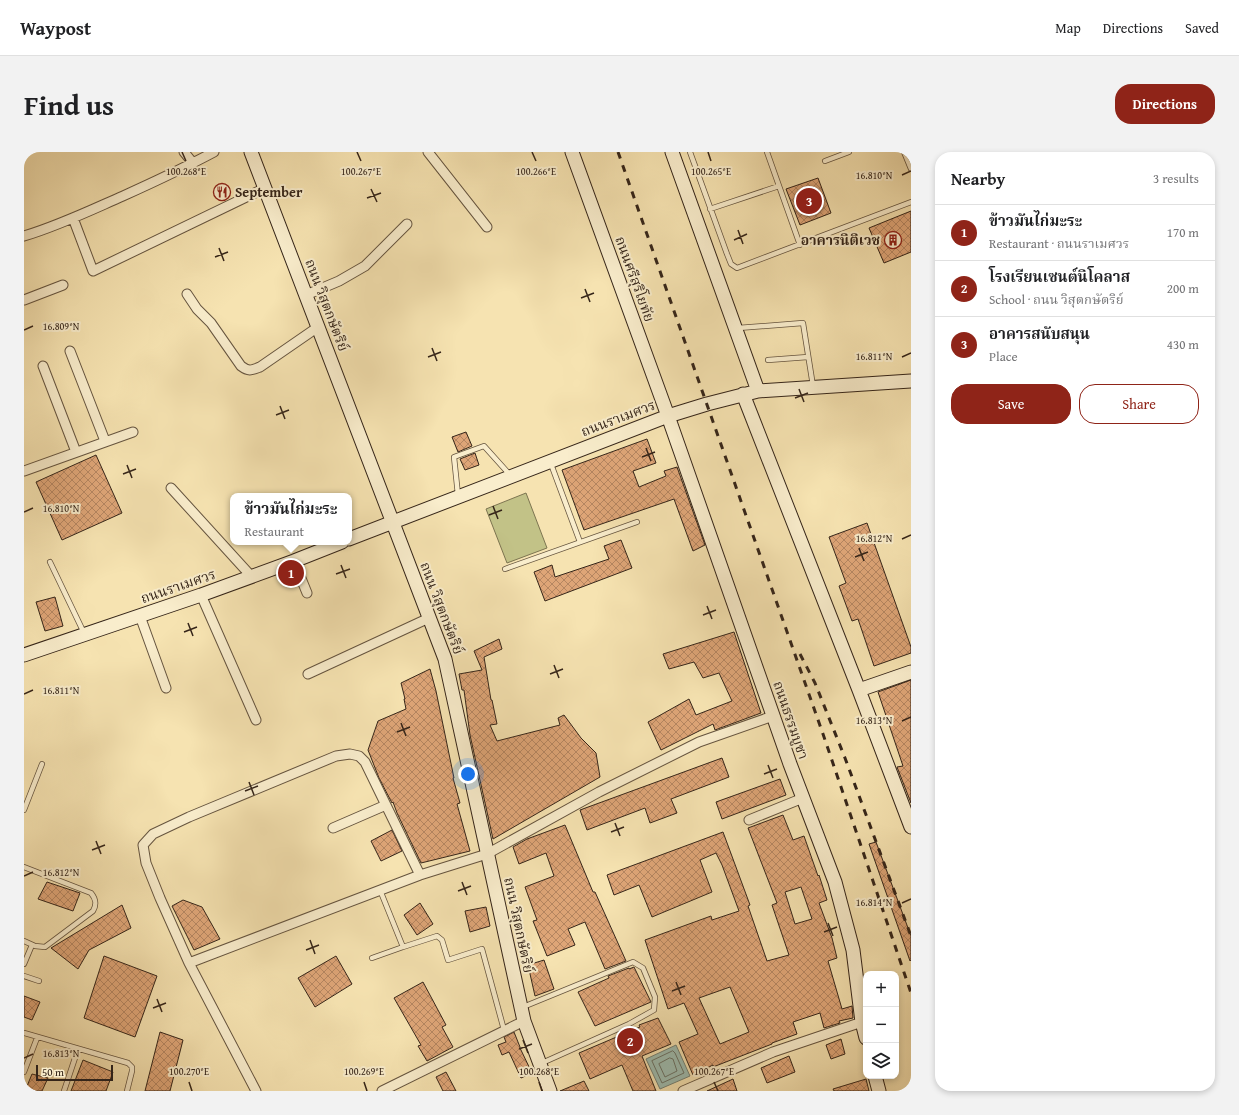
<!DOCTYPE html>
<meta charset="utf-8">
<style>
:root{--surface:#fff;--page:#f2f2f2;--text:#202124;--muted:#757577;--line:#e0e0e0;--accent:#8f2418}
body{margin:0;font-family:"Gentium Book Plus","Noto Serif Thai",serif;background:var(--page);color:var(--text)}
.controls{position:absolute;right:12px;bottom:12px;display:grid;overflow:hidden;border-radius:8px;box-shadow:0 2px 6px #0003}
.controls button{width:36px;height:36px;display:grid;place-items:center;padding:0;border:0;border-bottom:1px solid var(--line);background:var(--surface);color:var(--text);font:20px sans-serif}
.scale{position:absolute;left:12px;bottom:10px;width:77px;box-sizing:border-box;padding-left:4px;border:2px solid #352519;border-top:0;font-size:11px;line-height:14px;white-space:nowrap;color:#352519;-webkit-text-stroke:3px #f9edcc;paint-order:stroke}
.you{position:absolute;left:444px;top:622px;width:14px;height:14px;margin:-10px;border:3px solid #fff;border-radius:50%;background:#1a73e8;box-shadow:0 0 0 6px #1a73e833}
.badge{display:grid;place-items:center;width:26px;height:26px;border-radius:50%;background:var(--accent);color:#fff;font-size:13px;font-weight:700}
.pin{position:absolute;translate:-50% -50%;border:2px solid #fff;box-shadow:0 1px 4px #0006}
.popup{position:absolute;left:206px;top:341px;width:122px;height:52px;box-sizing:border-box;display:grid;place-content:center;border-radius:8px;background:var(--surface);filter:drop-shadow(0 1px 3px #0005);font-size:13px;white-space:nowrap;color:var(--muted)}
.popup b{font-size:15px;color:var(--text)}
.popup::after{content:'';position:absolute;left:50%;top:100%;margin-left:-8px;border:8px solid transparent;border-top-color:var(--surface)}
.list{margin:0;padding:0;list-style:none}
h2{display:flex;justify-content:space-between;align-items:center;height:52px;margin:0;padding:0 16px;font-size:17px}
h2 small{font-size:13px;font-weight:400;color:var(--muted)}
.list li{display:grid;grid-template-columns:26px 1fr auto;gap:12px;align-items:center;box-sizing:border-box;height:56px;padding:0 16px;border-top:1px solid var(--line)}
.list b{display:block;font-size:15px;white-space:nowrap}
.list p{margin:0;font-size:13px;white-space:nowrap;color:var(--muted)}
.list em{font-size:13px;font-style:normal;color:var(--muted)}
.actions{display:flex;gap:8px;padding:12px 16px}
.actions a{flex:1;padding:9px 0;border:1px solid var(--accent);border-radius:16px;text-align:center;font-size:14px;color:var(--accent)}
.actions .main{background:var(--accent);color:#fff}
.icon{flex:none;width:22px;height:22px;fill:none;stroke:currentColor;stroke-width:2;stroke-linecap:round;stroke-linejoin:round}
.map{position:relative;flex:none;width:887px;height:939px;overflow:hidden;border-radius:16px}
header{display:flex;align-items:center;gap:24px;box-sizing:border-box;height:56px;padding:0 20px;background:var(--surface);border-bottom:1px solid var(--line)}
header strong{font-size:19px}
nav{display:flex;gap:22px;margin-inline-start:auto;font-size:14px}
.intro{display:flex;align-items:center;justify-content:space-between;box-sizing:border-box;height:96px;padding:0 24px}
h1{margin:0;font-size:28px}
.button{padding:10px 18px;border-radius:16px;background:var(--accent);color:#fff;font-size:14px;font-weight:700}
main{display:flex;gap:24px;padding:0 24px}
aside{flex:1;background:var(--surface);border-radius:16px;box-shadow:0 2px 6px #0003}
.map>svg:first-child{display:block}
</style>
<header>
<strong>Waypost</strong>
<nav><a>Map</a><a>Directions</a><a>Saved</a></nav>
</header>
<div class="intro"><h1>Find us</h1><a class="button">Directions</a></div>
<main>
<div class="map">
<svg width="887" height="939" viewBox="0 0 887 939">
<defs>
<pattern id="building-cross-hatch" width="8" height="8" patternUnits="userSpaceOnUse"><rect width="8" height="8" fill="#dea577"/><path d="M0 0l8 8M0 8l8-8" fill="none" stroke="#b58661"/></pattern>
</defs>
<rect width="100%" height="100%" fill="#f6e3b1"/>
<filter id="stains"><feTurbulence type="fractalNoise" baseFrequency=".005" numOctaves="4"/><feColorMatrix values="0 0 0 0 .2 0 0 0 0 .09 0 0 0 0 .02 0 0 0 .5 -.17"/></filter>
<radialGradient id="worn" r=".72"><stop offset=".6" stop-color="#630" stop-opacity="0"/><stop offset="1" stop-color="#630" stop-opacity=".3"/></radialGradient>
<path fill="#c2c287" stroke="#7c7450" d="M502,341L523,396L483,411L462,357Z"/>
<path fill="#9dbdb1" stroke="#738074" d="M652,893L666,924L636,937L622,907Z"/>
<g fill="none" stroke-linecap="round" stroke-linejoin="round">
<path stroke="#697165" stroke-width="1" d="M649,899L651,901L660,921L638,931L628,909Z
M646,906L649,907L653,919L641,925L635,912Z"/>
</g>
<path fill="url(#building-cross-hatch)" stroke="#352519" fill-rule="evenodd" d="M794,26L807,61L776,73L762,37Z
M887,59V100L860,111L845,76Z
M442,280L448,294L434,300L428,285Z
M623,287L632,311L609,319L615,335L642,324L640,319L653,315L681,393L669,399L650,347L560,378L538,318Z
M451,301L455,313L441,318L436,307Z
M72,303L98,361L38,388L12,330Z
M843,371L887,495V501L850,514L834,467L828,469L815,434L822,431L805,385Z
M597,388L608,416L521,449L510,420L528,413L531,425L585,407L580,394Z
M31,445L39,474L21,479L12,450Z
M710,480L737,561L691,578L689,572L637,598L624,570L665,547L672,563L708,549L695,521L679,526L670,510L645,517L639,502Z
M475,487L478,497L460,505L467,548H468L473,572L466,573L473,589L536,573L534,566L540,563L557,586L572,601L576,625L469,687L446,583L440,538H438L435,522L458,518L450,499Z
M406,517L412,539L430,626H429L436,651L433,652L446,699L397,711L373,661L369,650L368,651L355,626L344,598L354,569L382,557L380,547H381L377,531Z
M887,528V651L873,615L879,614L854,540Z
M698,606L705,625L647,647L653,661L626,671L621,656L563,678L556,658Z
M756,627L762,643L698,667L692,650Z
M759,663L769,688L780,684L794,724L795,723L803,748L795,751L808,786L813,806L804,809L818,857L828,854L829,866L815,869L816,871L800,876L796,861L769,870L773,882L748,891V892L689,915V913L669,923L655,890L674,882L660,851L644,857L621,788L687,764L688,768L715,759L698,713L692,701L676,708L688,740L628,765L615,733L590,743L583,723L699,680L726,753L724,754L743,809L765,803L748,753L753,751L724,676ZM777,735L788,767L771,772L761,740ZM706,835L725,880L696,892L675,846Z
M541,673L569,740H571L602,809L581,817L561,770L544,777L551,793L523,804L509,769L513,768L501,735L530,724L522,701L495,712L489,695L503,687Z
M368,678L378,699L357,709L347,689Z
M852,690L887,784V808L886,809L845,692Z
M23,730L56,741L49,759L14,747Z
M159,748L178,755L196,787L170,798L148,754Z
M396,751L409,772L393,783L380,763Z
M98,753L107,776L65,798L54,817L27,796Z
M462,755L466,774L446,780L441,759Z
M80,804L133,824L111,885L60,866Z
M312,804L328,832L291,855L274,826Z
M520,808L530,837L511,844L504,813Z
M610,815L627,850L571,874L554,840L585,826L584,824L605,816V817Z
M399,830L422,873L418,875L429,895L403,909L394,894L397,893L370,846Z
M0,844L16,850L8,868L0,865Z
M634,866L647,892L618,904L632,939H609L598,913L566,927L555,901L616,875L615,873Z
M136,880L159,888L146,939H121Z
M490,880L496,895V896L508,921L497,926L485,900L478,903L474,893L482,890L480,885Z
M817,887L821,902L807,907L802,893Z
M765,904L771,920L743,931L737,916Z
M59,908L89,920L82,939H47Z
M422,920L432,939H419L412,925Z
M8,922L24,926L18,939H1Z
M709,927L713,939H683Z
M842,927L845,939H810L809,937Z
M560,929L565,939H536Z"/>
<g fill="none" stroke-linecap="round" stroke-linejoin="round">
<g stroke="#65543f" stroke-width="6">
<path id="lane" d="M666,0L703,102L707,112L713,116L887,50
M743,0L776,93
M880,0L887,17
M801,9L825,0
M686,57L755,34
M714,176L779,171L789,234
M744,208L784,205
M527,312L556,390
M434,343L430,305L460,294L487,324
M26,410L60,481
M481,417L613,370
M0,658L18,612
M0,715L67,741C72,747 73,752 69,759L21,795L11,794L0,789
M379,795L413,784L418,788L424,808L458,797L480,878
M348,806L379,795L356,738
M0,812L8,793
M0,824L15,829
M499,855L609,810L619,816L631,845L630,858L605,872L518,911
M0,881L104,911L108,915V919L103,939
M0,920L13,886
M40,939L54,897"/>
</g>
<g stroke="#65543f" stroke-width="11">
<path id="street" d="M160,0L169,11
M404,0L463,75
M49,66L69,119L241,36
M0,84C34,74 67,58 99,44C130,30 160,16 190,0
M163,142L173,157L187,171L217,214C225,220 228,218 236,215L294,175
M282,143L315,129L341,114L383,72
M0,148L39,133
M46,199L81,289
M19,214L52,300
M0,319L109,280
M147,336L228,425
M270,409L283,441
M177,443L232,568
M116,464L142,536
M284,522L405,466
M725,668L779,646
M309,676L362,653
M165,811L396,723L463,702L575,640L675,590L749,564
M232,939L165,811L136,746L122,711L119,693L129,682L165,665L312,604L326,602L335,604L341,610L396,723
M358,939L500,869
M659,939L749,900L838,870"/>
</g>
<g stroke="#352519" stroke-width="15">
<path id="secondary" d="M227,0L421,507L500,869L526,939
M548,0L644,264L766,612L811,730L829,798L838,870L842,886
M648,0L734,239
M719,242L835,538L887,675
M325,387L644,264L683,252L734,239L887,229
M0,503L177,443L270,409L318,390
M835,538L887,520
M851,924L855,939"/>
</g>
<use href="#lane" stroke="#f9edcc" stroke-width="4.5"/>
<use href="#street" stroke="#f9edcc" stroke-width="9"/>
<use href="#secondary" stroke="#f9edcc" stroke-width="13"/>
<path stroke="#352519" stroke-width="3" stroke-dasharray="7 7" stroke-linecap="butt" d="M594,0L799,582L887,841
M776,502L791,531L821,606L887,784"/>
</g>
<path fill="none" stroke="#352519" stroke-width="1.5" d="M158,0L162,9M333,0L337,9M508,0L512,9M684,0L687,9M878,23L887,19M347,37L353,50M343,46L357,41M714,78L719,92M710,88L723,82M195,96L200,109M191,105L204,100M561,137L566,150M557,146L570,141M0,178L9,174M408,196L413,209M404,205L417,200M878,205L887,201M775,237L780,250M771,246L784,241M256,254L261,267M252,263L265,258M622,296L627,309M618,305L631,300M103,313L108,326M99,322L112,317M469,354L474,367M0,360L9,356M465,363L478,358M878,387L887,383M835,396L840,409M831,405L844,400M317,413L322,426M312,422L326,417M683,454L688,467M679,463L692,458M164,471L169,484M160,480L173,475M530,513L535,526M526,522L539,517M0,542L9,538M878,569L887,565M377,571L382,584M373,580L386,575M744,613L749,626M740,622L753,617M225,630L230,643M221,639L234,634M591,671L596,684M587,680L600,675M72,689L77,702M68,698L81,693M0,724L9,720M438,730L443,743M434,739L447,734M878,751L887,747M804,771L809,784M800,780L813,775M286,788L291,802M282,798L295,793M652,830L657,843M648,839L661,834M133,847L138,860M129,856L142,851M499,888L504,901M495,897L508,892M0,906L9,902M165,930L168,939M340,930L343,939M515,930L518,939M690,930L694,939"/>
<defs>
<g id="restaurant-ring" transform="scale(0.9)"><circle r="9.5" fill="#f9edcc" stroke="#8f2418" stroke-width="1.5"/><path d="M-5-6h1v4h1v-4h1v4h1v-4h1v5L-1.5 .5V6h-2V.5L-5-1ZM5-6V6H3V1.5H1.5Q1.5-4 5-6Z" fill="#8f2418"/></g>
<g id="building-ring" transform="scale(0.9)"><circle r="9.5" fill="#f9edcc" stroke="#8f2418" stroke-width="1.5"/><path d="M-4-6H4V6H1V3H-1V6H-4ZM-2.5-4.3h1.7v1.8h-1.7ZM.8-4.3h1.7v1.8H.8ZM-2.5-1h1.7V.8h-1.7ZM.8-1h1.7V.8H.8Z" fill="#8f2418"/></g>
</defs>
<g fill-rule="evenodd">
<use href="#restaurant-ring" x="198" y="40"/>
<use href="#building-ring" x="869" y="88"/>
</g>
<g text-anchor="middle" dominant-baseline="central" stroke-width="4" stroke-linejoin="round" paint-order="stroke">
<g font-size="14" font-weight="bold" fill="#352519" stroke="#f9edcc" text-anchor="start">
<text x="211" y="40">September</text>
<text x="856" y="88" text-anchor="end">อาคารนิติเวช</text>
</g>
<g font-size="14" fill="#352519" stroke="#f9edcc">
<text transform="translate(611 127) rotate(70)">ถนนศรีสุริโยทัย</text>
<text transform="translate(303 153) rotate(69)">ถนน วิสุตกษัตริย์</text>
<text transform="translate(594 266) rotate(-21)">ถนนราเมศวร</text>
<text transform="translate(154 434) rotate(-19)">ถนนราเมศวร</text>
<text transform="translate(418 456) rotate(69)">ถนน วิสุตกษัตริย์</text>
<text transform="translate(767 568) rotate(71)">ถนนธรรมบูชา</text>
<text transform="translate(495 773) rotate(78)">ถนน วิสุตกษัตริย์</text>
</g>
</g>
<g font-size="10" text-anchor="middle" fill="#352519" stroke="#f9edcc" stroke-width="4" stroke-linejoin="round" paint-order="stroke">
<text x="162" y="23">100.268°E</text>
<text x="337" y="23">100.267°E</text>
<text x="512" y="23">100.266°E</text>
<text x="687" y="23">100.265°E</text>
<text x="850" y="27">16.810°N</text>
<text x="37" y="178">16.809°N</text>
<text x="850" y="208">16.811°N</text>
<text x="37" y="360">16.810°N</text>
<text x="850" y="390">16.812°N</text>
<text x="37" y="542">16.811°N</text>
<text x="850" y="572">16.813°N</text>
<text x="37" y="724">16.812°N</text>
<text x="850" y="754">16.814°N</text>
<text x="37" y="905">16.813°N</text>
<text x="165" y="923">100.270°E</text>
<text x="340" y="923">100.269°E</text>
<text x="515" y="923">100.268°E</text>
<text x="690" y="923">100.267°E</text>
</g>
<rect width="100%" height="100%" filter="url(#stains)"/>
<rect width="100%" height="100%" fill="url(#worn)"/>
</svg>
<div class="controls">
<button>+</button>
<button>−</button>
<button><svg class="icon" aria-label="layers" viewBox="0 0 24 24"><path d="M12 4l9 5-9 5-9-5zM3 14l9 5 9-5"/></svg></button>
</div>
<div class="scale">50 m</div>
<div class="you"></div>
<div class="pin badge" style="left:267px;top:421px">1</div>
<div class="popup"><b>ข้าวมันไก่มะระ</b>Restaurant</div>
<div class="pin badge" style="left:606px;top:889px">2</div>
<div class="pin badge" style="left:785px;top:49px">3</div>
</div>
<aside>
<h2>Nearby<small>3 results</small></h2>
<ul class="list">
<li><span class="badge">1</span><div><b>ข้าวมันไก่มะระ</b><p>Restaurant · ถนนราเมศวร</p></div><em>170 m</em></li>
<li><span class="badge">2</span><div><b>โรงเรียนเซนต์นิโคลาส</b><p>School · ถนน วิสุตกษัตริย์</p></div><em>200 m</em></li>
<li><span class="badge">3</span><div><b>อาคารสนับสนุน</b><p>Place</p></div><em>430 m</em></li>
</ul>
<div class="actions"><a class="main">Save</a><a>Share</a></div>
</aside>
</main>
